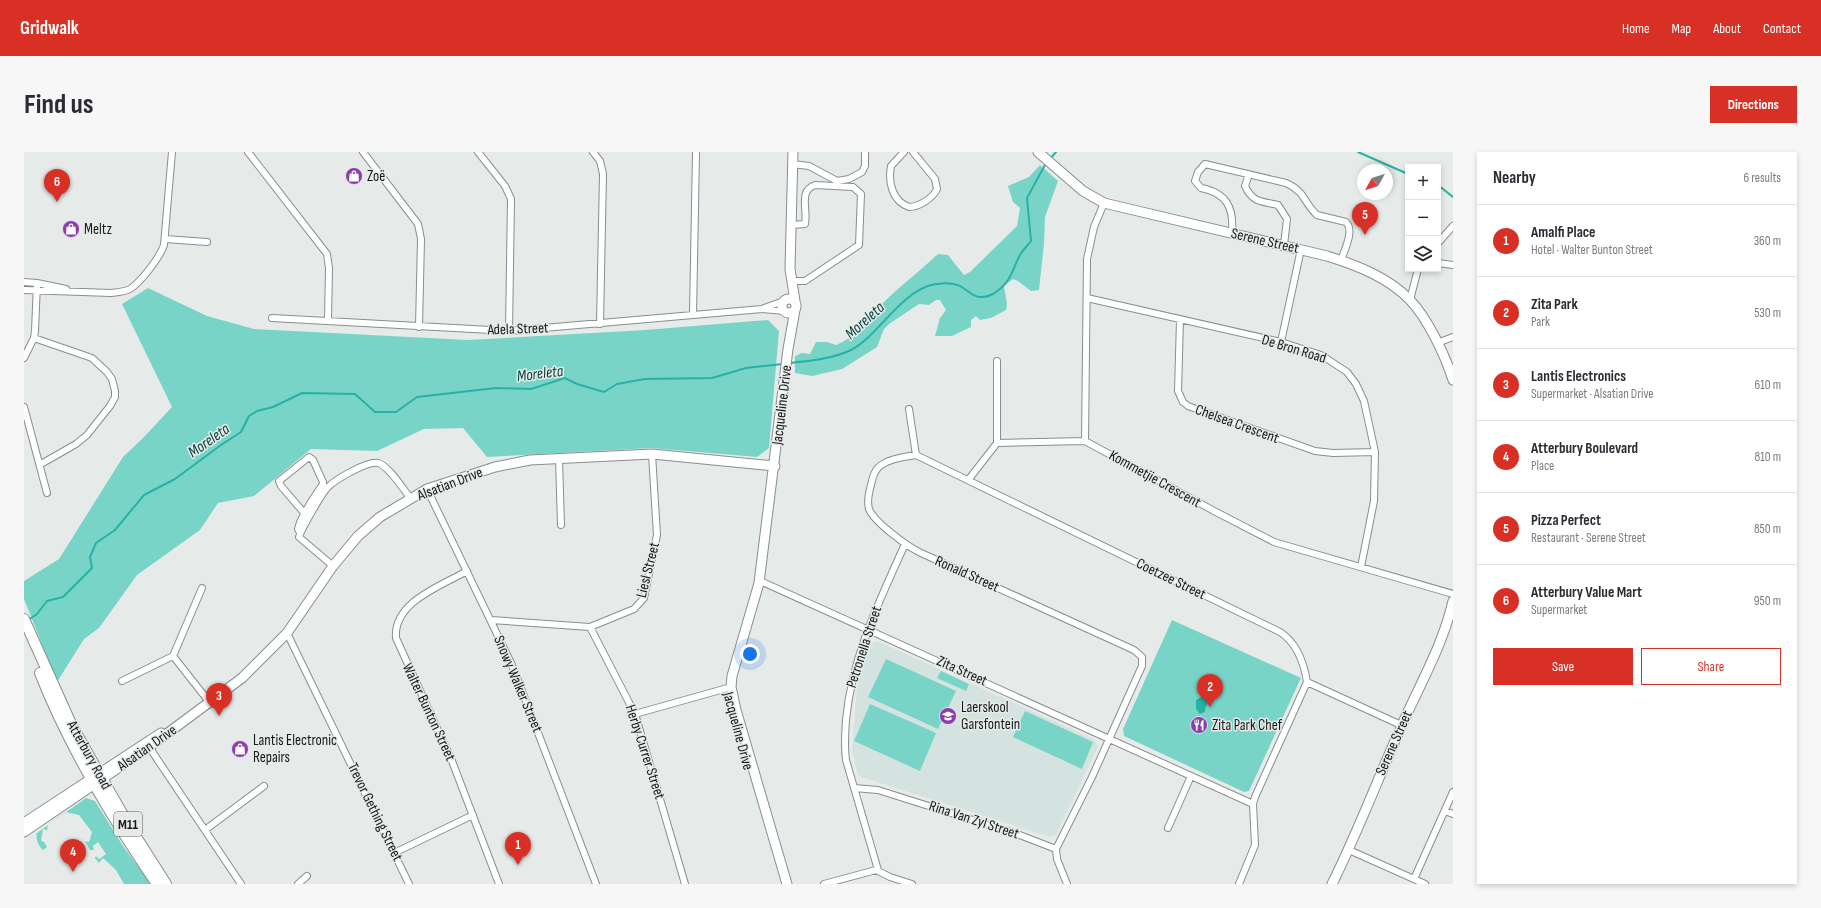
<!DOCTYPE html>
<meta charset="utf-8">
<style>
:root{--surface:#fff;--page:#f7f7f7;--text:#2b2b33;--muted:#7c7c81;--line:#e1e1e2;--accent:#d93025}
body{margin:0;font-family:"Sofia Sans Condensed",sans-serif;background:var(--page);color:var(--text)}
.controls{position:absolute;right:12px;top:12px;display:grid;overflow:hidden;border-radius:0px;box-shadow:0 2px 6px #0003}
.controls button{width:36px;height:36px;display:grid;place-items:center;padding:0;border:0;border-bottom:1px solid var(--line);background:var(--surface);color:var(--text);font:20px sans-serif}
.compass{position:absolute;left:1333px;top:12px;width:36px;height:36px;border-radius:50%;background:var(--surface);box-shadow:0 2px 6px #0003;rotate:231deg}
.you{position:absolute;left:726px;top:502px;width:14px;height:14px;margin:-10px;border:3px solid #fff;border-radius:50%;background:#1a73e8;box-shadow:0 0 0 6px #1a73e833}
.badge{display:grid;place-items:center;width:26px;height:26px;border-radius:50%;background:var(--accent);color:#fff;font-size:13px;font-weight:700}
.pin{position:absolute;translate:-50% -33px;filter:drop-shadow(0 1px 2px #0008)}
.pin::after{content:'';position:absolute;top:21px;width:14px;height:12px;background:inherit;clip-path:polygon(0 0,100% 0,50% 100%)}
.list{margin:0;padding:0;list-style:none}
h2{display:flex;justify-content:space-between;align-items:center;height:52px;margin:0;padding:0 16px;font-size:17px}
h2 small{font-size:13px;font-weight:400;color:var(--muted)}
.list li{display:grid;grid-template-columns:26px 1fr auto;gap:12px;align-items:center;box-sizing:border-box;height:72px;padding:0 16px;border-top:1px solid var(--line)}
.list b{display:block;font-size:15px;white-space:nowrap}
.list p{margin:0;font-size:13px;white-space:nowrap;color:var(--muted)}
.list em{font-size:13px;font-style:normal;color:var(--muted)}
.actions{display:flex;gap:8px;padding:12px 16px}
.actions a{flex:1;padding:9px 0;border:1px solid var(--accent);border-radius:0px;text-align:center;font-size:14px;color:var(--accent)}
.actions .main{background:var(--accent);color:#fff}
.icon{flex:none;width:22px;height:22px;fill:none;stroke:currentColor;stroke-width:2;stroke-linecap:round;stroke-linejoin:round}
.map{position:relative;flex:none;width:1429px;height:732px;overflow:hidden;border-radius:0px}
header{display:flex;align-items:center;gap:24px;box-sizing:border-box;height:56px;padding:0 20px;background:var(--accent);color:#fff}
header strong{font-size:19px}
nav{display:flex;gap:22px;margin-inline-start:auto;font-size:14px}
.intro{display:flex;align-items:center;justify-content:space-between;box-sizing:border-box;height:96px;padding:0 24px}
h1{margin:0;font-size:28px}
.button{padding:10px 18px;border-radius:0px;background:var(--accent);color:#fff;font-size:14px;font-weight:700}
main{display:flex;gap:24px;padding:0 24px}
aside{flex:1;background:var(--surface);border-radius:0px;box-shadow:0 2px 6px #0003}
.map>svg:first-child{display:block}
</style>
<header>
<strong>Gridwalk</strong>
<nav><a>Home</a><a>Map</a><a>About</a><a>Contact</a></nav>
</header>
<div class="intro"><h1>Find us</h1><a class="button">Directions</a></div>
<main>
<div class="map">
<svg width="1429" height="732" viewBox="0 0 1429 732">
<rect width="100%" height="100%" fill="#e6ebea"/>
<path fill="#d4e3e0" d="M853,489L1071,588L1074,595L1032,683L1026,685L834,624L828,598L833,533L847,492Z"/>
<path fill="#79d4c8" d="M1016,13L1034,29L1021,65L1020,92L1015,138L1007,139L994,129L989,127L980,134L983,152L982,158L967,166L956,168L952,164L947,168V175L928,184H911L916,166L922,158L916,148H912L905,153L895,152L865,172L860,177L853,195L818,217L788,224L771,221V204L778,201L786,202L792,190H803L812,193C833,185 844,166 859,151C876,134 896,119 914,102L924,103L940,123L946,120L993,74L996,56L989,50L984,34L1005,25Z
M124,136L183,164L230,177L444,188L621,178L744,168L755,179L745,296L733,305L627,296L463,305L439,276L400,277L353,299L287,297L230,344L194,351L176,378L113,423L75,476L60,487L33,530L0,447V429L35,407L99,305L119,286L148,255L98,152Z
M1148,468L1277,526L1225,639L1220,640L1100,584L1099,577Z
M862,507L932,539L914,577L844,545Z
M917,519L945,532L942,539L913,526Z
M846,552L912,581L896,619L830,589Z
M1001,559L1069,590L1058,617L989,585Z
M62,646L71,649L99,694L127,732H100L92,718L79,706L75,711L71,706L72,704L75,707L82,702L74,690L69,694L70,698H66L61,689L65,690L68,680L55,663L42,660L24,673L23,678L19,677L17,689L20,690L23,695L19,698C15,695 11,686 13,681Z"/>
<path fill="#27b2a4" d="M1181,543L1186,545C1185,551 1181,553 1181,560L1176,562L1172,557V548Z"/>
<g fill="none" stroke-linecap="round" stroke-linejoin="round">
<path stroke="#27b2a4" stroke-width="2" d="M1334,0L1384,22
M1026,7L1032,0
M1414,33L1429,45
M765,211C786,209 808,207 827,198C854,184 875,142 907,133C916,131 928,130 936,134C948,141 953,150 969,142C987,131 987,120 996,103C999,98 1003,94 1007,89L1003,46L1022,11
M4,468L13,462L23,449L39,445L68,416L66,405L72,391L91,378L120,343L151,327L197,293L217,280L225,264L233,259L249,255L278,241L331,242L351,260H372L393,245L472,236L507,237L541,226L553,232L580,240L593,232L621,227L688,226L722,216L759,212"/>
<g stroke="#898e8d" stroke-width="8">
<path id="street" d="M224,0L303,102L305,116L304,169
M339,0L394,72L397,87L395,175
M454,0L481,34L487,47L485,179
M569,0L576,9L579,22L576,172
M880,0L867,14C864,30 868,49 885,55C895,55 909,46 913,37L911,27L889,0
M768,12L785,14L813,29L825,27L838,20L841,14V0
M1225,22L1221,34C1229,51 1237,49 1254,53L1263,67L1260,93
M767,73L781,72C784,58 774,39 791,33L829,35L837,42L835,93L781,129H767
M1208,81C1210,56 1203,41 1177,36L1171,29L1174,20L1181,12L1262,31C1282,40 1279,50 1293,63L1322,70C1331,79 1320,98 1317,109
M141,87L183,90
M1414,91L1429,74
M1414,111L1429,113
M0,130L13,131L42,137
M0,138L87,141C94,140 100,140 106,137C117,130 136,105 140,93L148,0
M1063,146L1257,190L1297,203L1323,220L1332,232L1340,249L1351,300L1350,349L1337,415
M1386,148L1394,117
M740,156L760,149
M669,163L672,0
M248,166L485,179L738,157L761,159
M1156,168L1154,239L1159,250L1164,254L1291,299L1309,301L1351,300
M10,186L68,206L83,220L88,227L91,239V245L86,254L63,283L52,292L17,312
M1257,190L1277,97
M1413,191L1429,185
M0,206L10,186L11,179L13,131
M973,209V291
M0,255L23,341
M885,257L892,303
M1061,289L1063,107L1070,75L1080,51
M892,303C881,305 868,306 859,312C851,316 849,324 847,333C845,340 843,350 845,357C850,370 884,395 897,401L1110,498L1118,505V514L1068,625L1032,697L1033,707L1043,732
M892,303L1256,480C1273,491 1280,511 1283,530
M535,307L537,373
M945,327L973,291L1061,289L1192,360L1250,390L1429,442
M403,337L488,513L572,732
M276,381L274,377C276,366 291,343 299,332V330L289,308L285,305L255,329L257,334L281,362
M309,414L275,385C278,376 298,341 304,335C312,327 343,309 354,311C365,314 379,337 387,347
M443,419C417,434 369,450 372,486L428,609L475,732
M734,428L1229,652
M467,468L566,475L610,457L620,446L633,383L628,302
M566,475L611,562L661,732
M263,481L385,732
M149,504L186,551
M98,529L149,504L178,436
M1283,530L1377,573
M611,562L707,535
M123,592L217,732
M830,636L854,638L993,682L1032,697
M1421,659L1429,662
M1144,676L1167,624
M181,678L240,634
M1325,698L1401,732
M370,701L449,663
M854,718L822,608C820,594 821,582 822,568C828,504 855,450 881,392
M1390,727L1429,640
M274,732L283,724
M800,732L852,718L866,725L888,732
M1215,732L1231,693L1229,652L1231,645L1283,530"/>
</g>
<g stroke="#898e8d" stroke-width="11">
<path id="secondary" d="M769,0L766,117L771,149
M1014,0L1059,39L1080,51L1303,104C1332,113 1364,125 1386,148C1404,167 1421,203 1429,228
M758 154a7 7 0 1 1 14 0a7 7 0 1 1-14 0Z
M0,671L137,581
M0,680L125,595L218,526L263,481L309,414L334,384L356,365L403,337L471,315L506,308L628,302L751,314
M763,732L712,558L707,535L708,524L735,431L764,197L771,158
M1308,732C1334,680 1354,626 1378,573C1396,532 1419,493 1429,449"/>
</g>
<g stroke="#898e8d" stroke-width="12">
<path id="primary" d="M0,467L48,574L107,677L142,732
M16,521C45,595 88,666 133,732"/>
</g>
<use href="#street" stroke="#fff" stroke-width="6"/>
<use href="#secondary" stroke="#fff" stroke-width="9"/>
<use href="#primary" stroke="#fff" stroke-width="10"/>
</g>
<defs>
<g id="shop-disc" transform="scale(0.9)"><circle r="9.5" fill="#8d3eae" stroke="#e6ebea"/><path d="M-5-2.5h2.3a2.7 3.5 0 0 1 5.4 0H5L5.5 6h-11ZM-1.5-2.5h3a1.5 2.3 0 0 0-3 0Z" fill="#fff"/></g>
<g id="school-disc" transform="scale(0.9)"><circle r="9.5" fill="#8d3eae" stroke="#e6ebea"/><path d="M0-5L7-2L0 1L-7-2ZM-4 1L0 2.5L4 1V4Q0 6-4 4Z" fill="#fff"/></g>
<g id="restaurant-disc" transform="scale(0.9)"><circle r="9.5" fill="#8d3eae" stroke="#e6ebea"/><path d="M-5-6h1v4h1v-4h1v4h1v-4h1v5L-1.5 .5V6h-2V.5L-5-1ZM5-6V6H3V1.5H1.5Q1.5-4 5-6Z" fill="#fff"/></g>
</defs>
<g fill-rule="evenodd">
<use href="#shop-disc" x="330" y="24"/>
<use href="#shop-disc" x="47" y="77"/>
<use href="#school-disc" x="924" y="564"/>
<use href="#restaurant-disc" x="1175" y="573"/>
<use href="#shop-disc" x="216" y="597"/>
</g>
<g text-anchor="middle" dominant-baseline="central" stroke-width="3" stroke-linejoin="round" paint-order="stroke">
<rect fill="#e6ebea" stroke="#545757" stroke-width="1" x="90" y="660" width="28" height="24" rx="3"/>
<g font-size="14" font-weight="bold" fill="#161818">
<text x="104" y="672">M11</text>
</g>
<g font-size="15" fill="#161818" stroke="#e6ebea" text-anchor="start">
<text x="343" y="24">Zoë</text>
<text x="60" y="77">Meltz</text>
<text x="937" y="555">Laerskool<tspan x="937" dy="17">Garsfontein</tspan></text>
<text x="1188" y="573">Zita Park Chef</text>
<text x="229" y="588">Lantis Electronic<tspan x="229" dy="17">Repairs</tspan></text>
</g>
<g font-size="15" fill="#161818" stroke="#e6ebea">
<text transform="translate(1241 89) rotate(13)">Serene Street</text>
<text transform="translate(494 177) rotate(-2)">Adela Street</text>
<text transform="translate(1270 197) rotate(17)">De Bron Road</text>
<text transform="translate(758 253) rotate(-83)">Jacqueline Drive</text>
<text transform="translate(1213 272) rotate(20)">Chelsea Crescent</text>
<text transform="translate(1131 327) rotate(29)">Kommetjie Crescent</text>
<text transform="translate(426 332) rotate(-21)">Alsatian Drive</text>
<text transform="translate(624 418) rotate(-76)">Liesl Street</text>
<text transform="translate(943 422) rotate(24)">Ronald Street</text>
<text transform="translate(1147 427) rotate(26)">Coetzee Street</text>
<text transform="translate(840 495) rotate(-72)">Petronella Street</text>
<text transform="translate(938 519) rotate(24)">Zita Street</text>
<text transform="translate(494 532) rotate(67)">Snowy Walker Street</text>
<text transform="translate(405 560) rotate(65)">Walter Bunton Street</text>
<text transform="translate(714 579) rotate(75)">Jacqueline Drive</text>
<text transform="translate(1370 591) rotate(-66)">Serene Street</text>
<text transform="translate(123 596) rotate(-35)">Alsatian Drive</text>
<text transform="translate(621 600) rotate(72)">Herby Currer Street</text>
<text transform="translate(65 603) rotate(61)">Atterbury Road</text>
<text transform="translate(351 660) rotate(64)">Trevor Gething Street</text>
<text transform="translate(950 668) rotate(18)">Rina Van Zyl Street</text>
</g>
<g font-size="16" font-style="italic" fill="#07433d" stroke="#e6ebea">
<text transform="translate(841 169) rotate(-42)">Moreleta</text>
<text transform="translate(516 222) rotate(-7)">Moreleta</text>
<text transform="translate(185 289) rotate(-35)">Moreleta</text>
</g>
</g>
</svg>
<div class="controls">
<button>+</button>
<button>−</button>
<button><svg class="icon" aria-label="layers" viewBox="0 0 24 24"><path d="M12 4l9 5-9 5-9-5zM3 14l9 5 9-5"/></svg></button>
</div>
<svg class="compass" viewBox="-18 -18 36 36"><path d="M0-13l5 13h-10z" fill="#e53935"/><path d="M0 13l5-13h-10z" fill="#7c7c81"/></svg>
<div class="you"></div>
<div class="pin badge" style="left:494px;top:713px">1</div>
<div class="pin badge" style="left:1186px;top:555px">2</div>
<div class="pin badge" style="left:195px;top:564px">3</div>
<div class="pin badge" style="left:49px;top:720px">4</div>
<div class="pin badge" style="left:1341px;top:83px">5</div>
<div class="pin badge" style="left:33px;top:50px">6</div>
</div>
<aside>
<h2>Nearby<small>6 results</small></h2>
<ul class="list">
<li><span class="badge">1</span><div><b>Amalfi Place</b><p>Hotel · Walter Bunton Street</p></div><em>360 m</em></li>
<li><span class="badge">2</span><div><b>Zita Park</b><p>Park</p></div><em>530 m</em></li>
<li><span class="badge">3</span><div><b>Lantis Electronics</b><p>Supermarket · Alsatian Drive</p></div><em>610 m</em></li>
<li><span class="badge">4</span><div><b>Atterbury Boulevard</b><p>Place</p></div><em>810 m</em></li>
<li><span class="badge">5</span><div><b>Pizza Perfect</b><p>Restaurant · Serene Street</p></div><em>850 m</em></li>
<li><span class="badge">6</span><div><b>Atterbury Value Mart</b><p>Supermarket</p></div><em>950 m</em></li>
</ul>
<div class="actions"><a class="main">Save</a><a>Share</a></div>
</aside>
</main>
